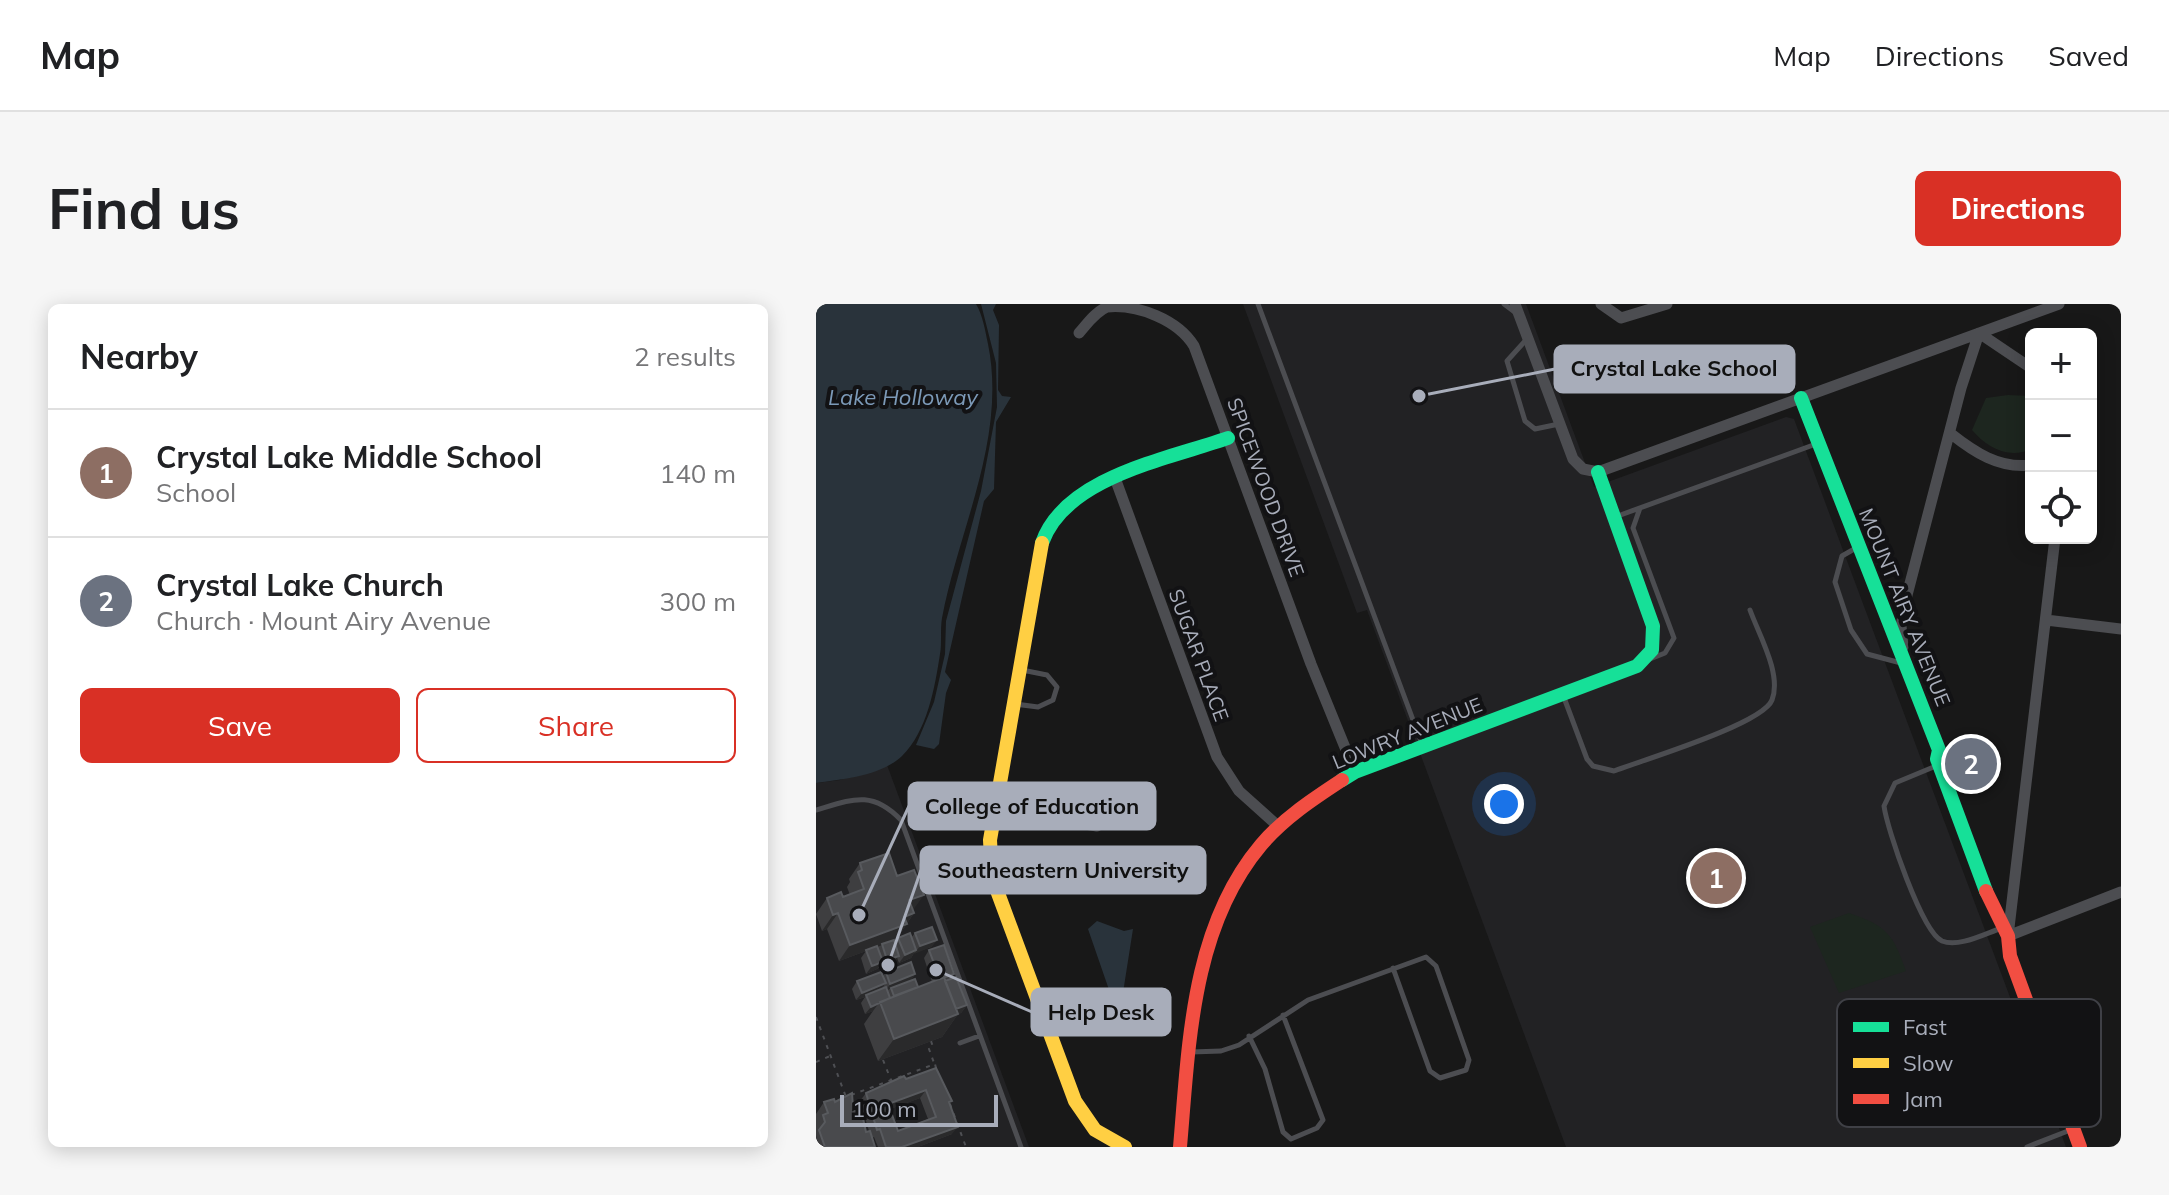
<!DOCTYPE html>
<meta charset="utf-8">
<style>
:root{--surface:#fff;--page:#f6f6f6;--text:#202124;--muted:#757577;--line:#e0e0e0;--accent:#d93025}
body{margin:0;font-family:Mulish,sans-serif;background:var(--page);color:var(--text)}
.controls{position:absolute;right:24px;top:24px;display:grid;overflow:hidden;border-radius:12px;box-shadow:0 4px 20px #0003}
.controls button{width:72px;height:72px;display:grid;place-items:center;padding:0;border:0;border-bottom:2px solid var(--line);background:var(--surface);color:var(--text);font:40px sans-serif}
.scale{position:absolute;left:24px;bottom:20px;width:158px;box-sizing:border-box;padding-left:8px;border:4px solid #a8adba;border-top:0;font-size:22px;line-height:28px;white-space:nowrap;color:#a8adba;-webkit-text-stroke:6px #121214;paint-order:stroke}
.you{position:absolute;left:688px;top:500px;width:28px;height:28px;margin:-20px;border:6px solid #fff;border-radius:50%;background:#1a73e8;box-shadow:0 0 0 12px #1a73e833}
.badge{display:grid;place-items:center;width:52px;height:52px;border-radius:50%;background:var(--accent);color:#fff;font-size:26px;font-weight:700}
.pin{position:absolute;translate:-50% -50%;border:4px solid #fff;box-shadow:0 2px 8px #0006}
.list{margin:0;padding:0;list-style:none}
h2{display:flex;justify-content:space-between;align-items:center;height:104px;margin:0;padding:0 32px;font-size:34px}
h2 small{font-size:26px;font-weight:400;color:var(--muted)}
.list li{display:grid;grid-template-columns:52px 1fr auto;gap:24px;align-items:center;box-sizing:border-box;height:128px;padding:0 32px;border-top:2px solid var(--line)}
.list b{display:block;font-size:30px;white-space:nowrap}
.list p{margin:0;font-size:26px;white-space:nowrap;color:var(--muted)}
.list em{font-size:26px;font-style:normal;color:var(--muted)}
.actions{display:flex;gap:16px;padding:24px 32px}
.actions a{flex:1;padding:18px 0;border:2px solid var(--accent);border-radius:12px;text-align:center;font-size:28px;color:var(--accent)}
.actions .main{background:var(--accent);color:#fff}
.icon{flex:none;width:44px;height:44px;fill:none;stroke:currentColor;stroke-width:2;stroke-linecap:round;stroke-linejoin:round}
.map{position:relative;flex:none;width:1305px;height:843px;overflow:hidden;border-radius:12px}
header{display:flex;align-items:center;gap:48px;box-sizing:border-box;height:112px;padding:0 40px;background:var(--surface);border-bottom:2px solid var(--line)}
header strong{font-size:38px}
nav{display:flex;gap:44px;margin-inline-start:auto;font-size:28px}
.intro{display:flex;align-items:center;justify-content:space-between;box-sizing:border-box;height:192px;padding:0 48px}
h1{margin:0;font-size:56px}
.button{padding:20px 36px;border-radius:12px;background:var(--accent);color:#fff;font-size:28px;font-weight:700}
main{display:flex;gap:48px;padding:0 48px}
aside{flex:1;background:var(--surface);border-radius:12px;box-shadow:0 4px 20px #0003}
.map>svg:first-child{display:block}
</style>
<header>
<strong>Map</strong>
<nav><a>Map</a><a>Directions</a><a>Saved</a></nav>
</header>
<div class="intro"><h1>Find us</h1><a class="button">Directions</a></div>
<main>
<aside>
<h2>Nearby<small>2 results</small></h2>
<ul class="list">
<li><span class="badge" style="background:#8d6e63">1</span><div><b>Crystal Lake Middle School</b><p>School</p></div><em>140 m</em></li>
<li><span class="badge" style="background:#6b7280">2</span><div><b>Crystal Lake Church</b><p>Church · Mount Airy Avenue</p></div><em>300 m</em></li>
</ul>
<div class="actions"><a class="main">Save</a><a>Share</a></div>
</aside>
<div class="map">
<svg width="1305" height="843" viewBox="0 0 1305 843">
<rect width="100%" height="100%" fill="#181818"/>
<path fill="#222224" d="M427,0H710L778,183L970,113L978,115L1250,843H750L551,306L541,309Z
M71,461L213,843H0V479L24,476Z"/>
<path fill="#1d261f" d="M1192,91L1215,92V145C1193,156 1170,143 1156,126L1170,94Z
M1033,609C1071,622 1077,630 1090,667L1023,689L994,623Z"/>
<path fill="#29333b" d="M0,0H160C167,12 169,26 172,40C191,134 143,224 126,314C124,326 126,339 124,350C119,383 111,428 86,452C65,472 27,475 0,479Z
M165,0H180L177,6L183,21L182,86L186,92L195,93L180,118L178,185L168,197L129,368L135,376L130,389L123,440L118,445L100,441L118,398L129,350L130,317L165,187L181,103L180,59Z
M281,617L308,627L317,625L306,695L300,706L272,625Z"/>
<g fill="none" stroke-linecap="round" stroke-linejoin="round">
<path stroke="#4e4f53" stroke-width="2" stroke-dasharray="4 6" stroke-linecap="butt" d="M0,713L30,793
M115,737L117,743L113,745L118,759
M67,756L75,776
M0,758L14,752
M35,791L119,760L120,764
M134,800L150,843"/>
<path stroke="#4c4d51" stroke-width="5" d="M442,0L606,440
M688,0L700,9
M710,36L691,57L709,117L719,125L743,120
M824,204L817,224L858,334L849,349L834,355
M799,213L1000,140
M1040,244L1026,252L1019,278L1035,326L1051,350L1085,359
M747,391L771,455L777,462L798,467C827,456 947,420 956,396C966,370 943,331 934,306
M199,400L222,403L237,396L241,383L231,371L206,366
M1120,462L1079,479L1068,502C1071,525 1106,628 1126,637C1143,644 1170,629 1186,624
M0,506C37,495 56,486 85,516L205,843
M433,732L449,765L467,828L475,835L501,824L507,816L467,711
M144,739L163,732
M375,748L405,747L423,741L492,696L610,653L620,662L653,756L650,766L624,774L614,767L577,664
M1211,843L1257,825"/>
<path stroke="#4c4d51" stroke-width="11" d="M699,0L757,155L767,165L782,168L1243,0
M785,0L805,14L851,0
M263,29C271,20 279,8 291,3C322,0 362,16 378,42L495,360L539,468
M1134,129C1158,148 1183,165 1215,161
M299,174L401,453L423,487L462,522
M1230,316L1305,325
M1087,343L1085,322L1091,291L1145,84L1163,29L1215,64
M180,505L281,522
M1192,632L1239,234
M1192,632L1305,588"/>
<path stroke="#16e098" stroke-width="14" d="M985,94L1123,446L1121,455L1170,587
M226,239C249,173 352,155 412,134
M526,476L539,468L821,362L836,346L837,322L782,168"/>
<path stroke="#ffcf43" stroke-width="14" d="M226,239L174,536L176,573L259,797L279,826L309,843"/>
<path stroke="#f24e42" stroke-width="14" d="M1170,587L1192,632L1194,652L1264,843
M364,843C373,741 375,624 445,541C468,514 497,495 526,476"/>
</g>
<path fill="#3e3e40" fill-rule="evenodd" d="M44,559L81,572L97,606L98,609L80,636L78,637L79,638L82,634H95L99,629L121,636L115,643L98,649L95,654L83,659L81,654L78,659L66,664L65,661L61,665L50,670L45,654L50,647L23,657L11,625L6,627L0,610L11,594L27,593L34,591L31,583L34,578L33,575Z
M113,646L138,670L136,674L151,701L145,709L142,710L126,733L62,757L48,720L57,707L49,710L45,699L49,693L40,696L36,685L41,677L67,672L70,668L99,670L95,676L102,683L116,678L108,654Z
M90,775L134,800L136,830L102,843H62L58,833L56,834L59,843H0V810L8,798H19L37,804L50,828L53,827L44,797L50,789ZM104,794L112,815L82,827L74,805Z"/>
<path fill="#2a2a2b" d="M108,591L97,606L93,596Z
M22,609L11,625L6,627L17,611Z
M98,609L80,636L23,657L34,641L88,613Z
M121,636L115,643L98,650L104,642Z
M100,646L95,654L83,659L89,651Z
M83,652L78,659L66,664L71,656Z
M67,658L61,665L50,670L56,662Z
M99,670L94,678L75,684L69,688L74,680Z
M70,679L64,687L50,691L49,693L40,696L46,689Z
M63,699L57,707L49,710L55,703Z
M151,701L145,709L131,714L137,706Z
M142,710L126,733L62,757L78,735Z
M110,786L104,794L66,808L72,800Z
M142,823L136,830L102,843H86Z"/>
<path fill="#494a4d" stroke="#585a5e" stroke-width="2" fill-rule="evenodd" d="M73,549L81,572L98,566L108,591L93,596L98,609L88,613L91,620L34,641L22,609L17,611L11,594L25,588L27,593L48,585L42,568L46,566L44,559Z
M116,623L121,636L104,642L99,629Z
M94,629L100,646L89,651L82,634Z
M78,636L83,652L71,656L66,640Z
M128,641L138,670L124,675L113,646Z
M61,642L67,658L56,662L50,646Z
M95,658L99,670L74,680L70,668Z
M65,668L70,679L46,689L41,677Z
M128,673L142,710L78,735L64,698Z
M140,673L151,701L140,705L129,677Z
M99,675L102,683L78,692L75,684Z
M70,683L74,694L55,703L50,691Z
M120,764L136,797L133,798L142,823L86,843H70L64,825L61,826L50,789L88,772L90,775ZM110,786L120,813L82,827L72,800Z
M36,789L37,804L44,801L50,828L54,827L59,843H9L3,826L9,818L7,811L12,809L8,798L18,795L19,798Z"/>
<g text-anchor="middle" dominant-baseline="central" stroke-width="8" stroke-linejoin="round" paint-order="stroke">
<g font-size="20" fill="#a8adba" stroke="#121214">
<text transform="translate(450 183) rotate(70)">SPICEWOOD DRIVE</text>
<text transform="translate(1089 303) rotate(68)">MOUNT AIRY AVENUE</text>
<text transform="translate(383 351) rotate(70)">SUGAR PLACE</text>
<text transform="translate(591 429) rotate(-22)">LOWRY AVENUE</text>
</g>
<g font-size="22" font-style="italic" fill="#7c9ab8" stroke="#121214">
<text x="87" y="93">Lake Holloway</text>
</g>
</g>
<rect x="1021" y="695" width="264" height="128" rx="12" fill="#121214" stroke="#3f4046" stroke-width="2"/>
<rect x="1037" y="718" width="36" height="10" fill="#16e098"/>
<rect x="1037" y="754" width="36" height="10" fill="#ffcf43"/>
<rect x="1037" y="790" width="36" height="10" fill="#f24e42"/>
<g font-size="22" fill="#a8adba">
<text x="1087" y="731">Fast</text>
<text x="1087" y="767">Slow</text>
<text x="1087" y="803">Jam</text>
</g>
<path fill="none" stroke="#a8adba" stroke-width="3" d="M603 92L739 65M43 611L93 502M72 661L105 566M120 666L216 708"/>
<g fill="#a8adba" stroke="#121214" stroke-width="3">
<circle cx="603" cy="92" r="8"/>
<circle cx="43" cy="611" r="8"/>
<circle cx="72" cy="661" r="8"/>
<circle cx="120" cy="666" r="8"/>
</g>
<g fill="#a8adba" stroke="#a8adba" stroke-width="3">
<rect x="739" y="42" width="239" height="46" rx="8"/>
<rect x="93" y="479" width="246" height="46" rx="8"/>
<rect x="105" y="543" width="284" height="46" rx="8"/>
<rect x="216" y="685" width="138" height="46" rx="8"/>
</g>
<g font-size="22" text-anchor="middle" font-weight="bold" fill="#111">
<text x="858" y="72">Crystal Lake School</text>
<text x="216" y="510">College of Education</text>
<text x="247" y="574">Southeastern University</text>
<text x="285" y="716">Help Desk</text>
</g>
</svg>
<div class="controls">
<button>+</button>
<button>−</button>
<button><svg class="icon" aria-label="locate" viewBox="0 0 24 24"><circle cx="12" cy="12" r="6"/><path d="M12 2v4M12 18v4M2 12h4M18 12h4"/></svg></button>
</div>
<div class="scale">100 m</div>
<div class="you"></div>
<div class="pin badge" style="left:900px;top:574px;background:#8d6e63">1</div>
<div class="pin badge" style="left:1155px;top:460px;background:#6b7280">2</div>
</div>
</main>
